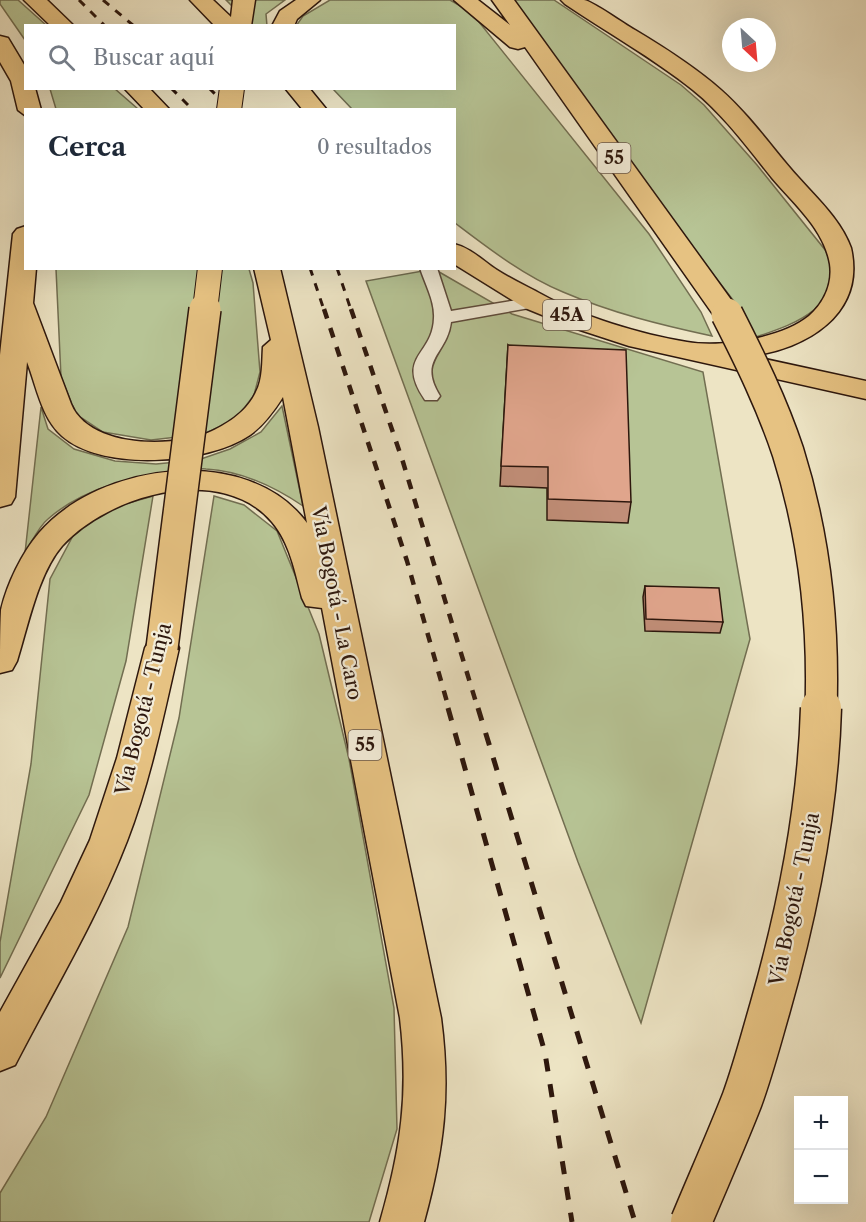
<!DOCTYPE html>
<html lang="es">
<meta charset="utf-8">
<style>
:root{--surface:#fff;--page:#f6f6f7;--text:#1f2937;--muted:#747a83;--line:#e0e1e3}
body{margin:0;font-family:"Libre Caslon Text",serif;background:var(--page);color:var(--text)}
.controls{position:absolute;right:18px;bottom:18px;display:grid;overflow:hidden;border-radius:0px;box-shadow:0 6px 24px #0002}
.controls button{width:54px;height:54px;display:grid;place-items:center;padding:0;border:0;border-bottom:2px solid var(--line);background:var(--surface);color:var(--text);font:30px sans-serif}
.compass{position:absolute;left:722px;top:18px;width:54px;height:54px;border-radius:50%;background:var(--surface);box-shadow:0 6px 24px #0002;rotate:154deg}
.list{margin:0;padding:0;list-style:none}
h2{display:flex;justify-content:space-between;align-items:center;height:78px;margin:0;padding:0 24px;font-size:26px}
h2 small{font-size:20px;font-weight:400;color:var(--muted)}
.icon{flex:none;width:33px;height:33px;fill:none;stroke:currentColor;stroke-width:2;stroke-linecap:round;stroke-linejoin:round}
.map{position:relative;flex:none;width:866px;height:1222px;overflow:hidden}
.search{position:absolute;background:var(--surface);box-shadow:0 6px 24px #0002;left:24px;top:24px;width:432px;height:66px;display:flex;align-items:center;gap:15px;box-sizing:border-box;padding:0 21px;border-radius:0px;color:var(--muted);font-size:22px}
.panel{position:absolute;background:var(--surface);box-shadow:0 6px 24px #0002;left:24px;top:108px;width:432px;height:162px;border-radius:0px}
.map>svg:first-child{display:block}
</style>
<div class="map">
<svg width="866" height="1222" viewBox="0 0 866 1222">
<rect width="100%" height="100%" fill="#ede4c4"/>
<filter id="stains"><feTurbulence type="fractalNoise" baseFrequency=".00333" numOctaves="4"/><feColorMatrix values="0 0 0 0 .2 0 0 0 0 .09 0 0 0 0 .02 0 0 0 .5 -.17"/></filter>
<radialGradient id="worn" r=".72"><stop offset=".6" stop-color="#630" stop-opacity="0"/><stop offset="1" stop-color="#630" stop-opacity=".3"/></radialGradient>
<path fill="#b7c495" stroke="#726e51" stroke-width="1.5" d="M0,0H18L46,25L26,26L25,40L0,4Z
M226,0H285L266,14L267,26L251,25Z
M330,0H450L471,12L649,234L701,312L712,336C661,325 612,313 563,292C524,276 488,248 455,223L454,110L352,109L333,89L454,88V26H296L303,16Z
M512,0H554L681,85L704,105L757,165L826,251C847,306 798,323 756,337L740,309L691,246Z
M50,89H115L138,109H56Z
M56,269H249L253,283L260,372L254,395L236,419L204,434L151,440L103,432L76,414L61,377Z
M434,269L512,314L703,372L750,639L641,1023L578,862L366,281Z
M282,406L303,506C275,487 241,471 206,469C198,468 188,471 179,471C134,476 83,488 48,519C38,527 32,542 25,553L41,407L48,429L74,449L115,461L156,464L198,460L230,449L261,432Z
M153,496L126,661L89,795L0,978V942L31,764L50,579L75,532L111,508Z
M214,496L244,505L277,531L319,634L349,759L394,1008L397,1129L369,1222H0V1193L46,1117L128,927L179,718Z"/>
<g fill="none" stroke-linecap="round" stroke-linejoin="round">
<g stroke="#5d4a3b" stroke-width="3">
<path id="service" d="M420,268H437L451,311L535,297L541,298L544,302L541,306L535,307L451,322C447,355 417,359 440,396L437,400H425C395,356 433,356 434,318C435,301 425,284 420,268Z"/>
</g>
<g stroke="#2d170d" stroke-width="3">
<path id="primary" d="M24,0H47L74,26H51Z
M0,36L8,38L26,68V88H35L41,110H26V116L18,110L11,81L0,62Z
M124,88H149L170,110H145Z
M26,226V268H36L33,303L71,404C89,448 174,449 212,431C229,423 248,410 256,392C263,379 262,362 263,347L271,340L254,268H280L318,427L441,1018C451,1094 444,1149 424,1222H380C401,1149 409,1094 400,1018L322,608L306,606L302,598C295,572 290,543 272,522C221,462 108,495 62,546C38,574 28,626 17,661L12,670L0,673C0,654 0,629 1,610C7,584 22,553 39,533C100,462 248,443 307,523L283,397C274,411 264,425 250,435C208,464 102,472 62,436C41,417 37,387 27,362L15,497L11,504L0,507V355L13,234L17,229Z"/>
</g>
<g stroke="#2d170d" stroke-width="3">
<path id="trunk" d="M190,0H213L231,17L233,0H255L251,26H215Z
M296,0H320L297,19L294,26H272L280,11Z
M454,0H478L510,25L492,0H514L737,308L741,314L737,320L727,322L717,320L525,47L518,49L510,47Z
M561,0C569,0 577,0 584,0C594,2 624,24 635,30C665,48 695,67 721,90C747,113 768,142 790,168C811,193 840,217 851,248C866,315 805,349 751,356L866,381V399L629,346L574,328L525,308L454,264V244C471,248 483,261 497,270C511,279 526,286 541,294C580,316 643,335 687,342C721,348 782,338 809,316C824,303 833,284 830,264C824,229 794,204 772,178C747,147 724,115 693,90C653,58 608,33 565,4Z
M285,88H309L327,110H303Z
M162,636L174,639L179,648C164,713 151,779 127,841C97,919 53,991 15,1065L0,1071V1012L61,902L90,840L117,758L145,648L150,639Z"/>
</g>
<use href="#service" fill="#f3edd9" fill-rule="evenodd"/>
<use href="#primary" fill="#e6c282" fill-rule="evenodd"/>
<use href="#trunk" fill="#e6c282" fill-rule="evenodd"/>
<path stroke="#2d170d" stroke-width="3" stroke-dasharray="8 8" stroke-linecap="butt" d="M79,0L105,26
M103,0L134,26
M171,88L193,110
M209,88L231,110
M310,268L324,310
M337,268L351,310"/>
<path stroke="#2d170d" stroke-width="4.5" stroke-dasharray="10 10" stroke-linecap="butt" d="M324,309L407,561L449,709
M351,309L403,462L478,709"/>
<path stroke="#2d170d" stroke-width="5" stroke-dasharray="13 13" stroke-linecap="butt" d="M448,708L545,1053L572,1222
M478,708L635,1222"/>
<g stroke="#2d170d" stroke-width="26" stroke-linecap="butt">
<path id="trunk-bridge-far2" d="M229,110L232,88
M205,310L210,268"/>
</g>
<g stroke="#2d170d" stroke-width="34" stroke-linecap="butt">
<path id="trunk-bridge-far1" d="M727,314C750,359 772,404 788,452C814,535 824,622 821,709
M162,648L205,309"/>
</g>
<g stroke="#2d170d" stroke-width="43" stroke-linecap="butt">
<path id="trunk-bridge" d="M691,1222C708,1181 726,1141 742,1100C753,1070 761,1039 770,1008C798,910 818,810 821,708"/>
</g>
<use href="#trunk-bridge-far2" stroke="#e6c282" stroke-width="24"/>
<use href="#trunk-bridge-far1" stroke="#e6c282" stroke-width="31"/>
<use href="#trunk-bridge" stroke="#e6c282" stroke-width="40"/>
</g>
<path fill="#c18e78" stroke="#2d170d" stroke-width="1.5" d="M508,345L631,502L628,523L547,520V488L500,486Z
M645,586L723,622L720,633L645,631L643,597Z"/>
<path fill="#e0a58c" stroke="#2d170d" stroke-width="1.5" d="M508,345L626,350L631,502L548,499V467L501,466Z
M645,586L719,588L723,622L646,619Z"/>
<g text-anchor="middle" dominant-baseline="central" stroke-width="4.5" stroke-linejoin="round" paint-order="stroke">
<g fill="#f3edd9" stroke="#68574a" stroke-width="1.5">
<rect x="597.5" y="143" width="33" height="30" rx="4.5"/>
<rect x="543" y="300" width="48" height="30" rx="4.5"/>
<rect x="348.5" y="730" width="33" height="30" rx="4.5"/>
</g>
<g font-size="18" font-weight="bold" fill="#2d170d">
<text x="614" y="158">55</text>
<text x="567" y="315">45A</text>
<text x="365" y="745">55</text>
</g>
<g font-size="20" fill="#2d170d" stroke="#f3edd9">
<text transform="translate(337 603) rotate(79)">Vía Bogotá - La Caro</text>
<text transform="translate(143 709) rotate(-76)">Vía Bogotá - Tunja</text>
<text transform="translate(794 899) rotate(-78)">Vía Bogotá - Tunja</text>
</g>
</g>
<rect width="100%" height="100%" filter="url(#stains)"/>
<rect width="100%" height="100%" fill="url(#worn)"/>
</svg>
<div class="controls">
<button>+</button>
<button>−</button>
</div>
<svg class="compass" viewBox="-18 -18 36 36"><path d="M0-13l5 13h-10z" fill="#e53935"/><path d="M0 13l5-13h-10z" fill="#747a83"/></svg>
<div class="search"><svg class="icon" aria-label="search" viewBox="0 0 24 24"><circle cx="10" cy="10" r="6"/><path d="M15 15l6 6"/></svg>Buscar aquí</div>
<section class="panel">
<h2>Cerca<small>0 resultados</small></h2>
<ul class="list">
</ul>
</section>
</div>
